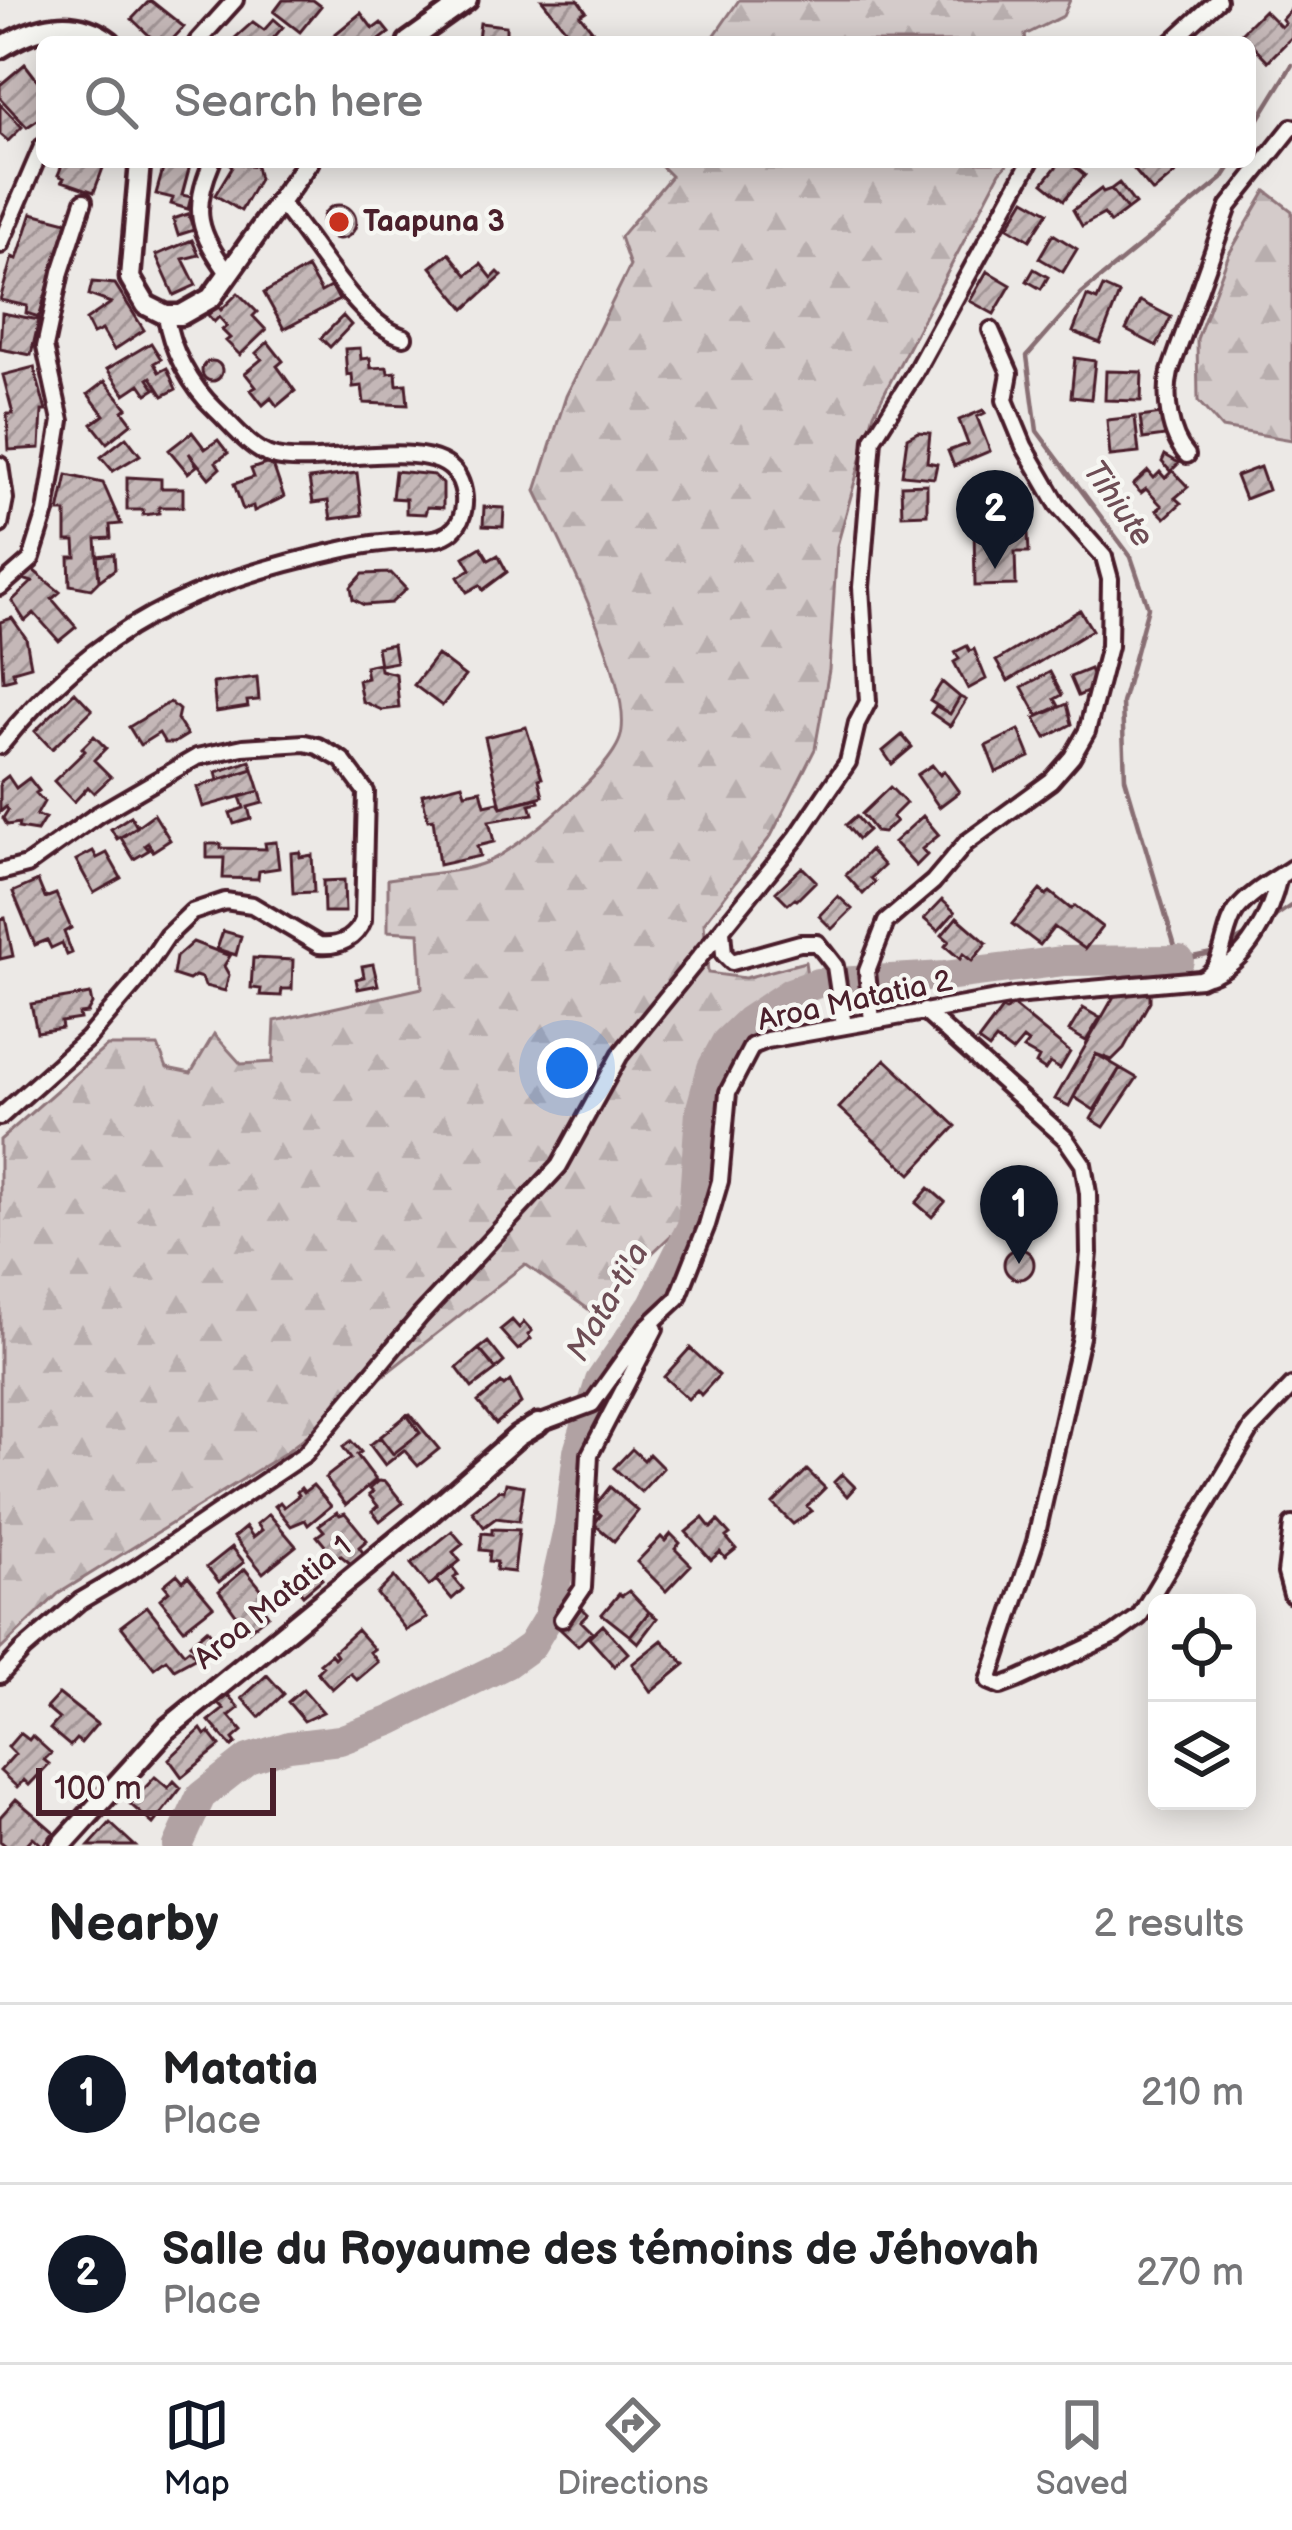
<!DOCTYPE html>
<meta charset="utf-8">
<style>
:root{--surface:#fff;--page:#f2f2f2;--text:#202124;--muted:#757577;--line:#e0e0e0;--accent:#111827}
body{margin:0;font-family:"Balsamiq Sans",sans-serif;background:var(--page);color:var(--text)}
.controls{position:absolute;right:36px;bottom:36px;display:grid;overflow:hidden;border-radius:18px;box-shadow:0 6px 30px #0003}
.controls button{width:108px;height:108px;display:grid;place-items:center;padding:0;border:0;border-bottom:3px solid var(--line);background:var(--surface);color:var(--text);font:60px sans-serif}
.scale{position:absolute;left:36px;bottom:30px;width:240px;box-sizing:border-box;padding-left:12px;border:6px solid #4a1f2b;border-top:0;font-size:33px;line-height:42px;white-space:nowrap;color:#4a1f2b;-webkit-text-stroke:9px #f6f6f2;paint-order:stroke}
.you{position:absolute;left:567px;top:1068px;width:42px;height:42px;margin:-30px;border:9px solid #fff;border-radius:50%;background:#1a73e8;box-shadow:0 0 0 18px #1a73e833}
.badge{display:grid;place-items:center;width:78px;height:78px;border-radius:50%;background:var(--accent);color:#fff;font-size:39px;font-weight:700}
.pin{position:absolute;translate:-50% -99px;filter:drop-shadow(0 3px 6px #0008)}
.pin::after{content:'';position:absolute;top:63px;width:42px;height:36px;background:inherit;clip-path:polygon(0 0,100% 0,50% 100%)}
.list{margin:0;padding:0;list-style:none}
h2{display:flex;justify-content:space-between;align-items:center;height:156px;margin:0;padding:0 48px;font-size:51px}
h2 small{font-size:39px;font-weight:400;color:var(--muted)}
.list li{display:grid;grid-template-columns:78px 1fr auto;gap:36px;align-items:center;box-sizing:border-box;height:180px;padding:0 48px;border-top:3px solid var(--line)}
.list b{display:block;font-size:45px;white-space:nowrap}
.list p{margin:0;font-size:39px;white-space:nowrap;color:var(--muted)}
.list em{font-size:39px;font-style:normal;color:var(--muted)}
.icon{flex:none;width:66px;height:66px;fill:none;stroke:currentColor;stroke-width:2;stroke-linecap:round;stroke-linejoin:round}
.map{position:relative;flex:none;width:1292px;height:1846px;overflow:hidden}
.search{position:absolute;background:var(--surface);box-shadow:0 6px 30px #0003;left:36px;right:36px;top:36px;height:132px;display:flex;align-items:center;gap:30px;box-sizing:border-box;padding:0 42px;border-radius:18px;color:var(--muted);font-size:45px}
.sheet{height:516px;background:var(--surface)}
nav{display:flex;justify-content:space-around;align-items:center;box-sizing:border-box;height:168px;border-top:3px solid var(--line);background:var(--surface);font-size:33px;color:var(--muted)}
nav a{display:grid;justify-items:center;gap:6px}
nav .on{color:var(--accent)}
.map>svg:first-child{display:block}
</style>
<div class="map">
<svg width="1292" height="1846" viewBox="0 0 1292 1846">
<defs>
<pattern id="forest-firs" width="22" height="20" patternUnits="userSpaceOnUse" patternTransform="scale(3)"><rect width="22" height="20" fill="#d4cbca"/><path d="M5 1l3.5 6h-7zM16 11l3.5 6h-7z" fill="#b8aeae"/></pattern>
<pattern id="building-hatch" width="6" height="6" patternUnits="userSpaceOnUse" patternTransform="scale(3)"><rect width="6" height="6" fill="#c4b7b7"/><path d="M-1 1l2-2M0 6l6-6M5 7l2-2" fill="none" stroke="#a19495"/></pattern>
</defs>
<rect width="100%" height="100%" fill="#ece9e6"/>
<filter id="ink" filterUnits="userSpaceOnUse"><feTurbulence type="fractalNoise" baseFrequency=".00833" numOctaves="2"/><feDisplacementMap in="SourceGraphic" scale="24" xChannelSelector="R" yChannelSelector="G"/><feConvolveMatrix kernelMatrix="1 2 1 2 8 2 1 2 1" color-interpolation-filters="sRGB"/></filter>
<g filter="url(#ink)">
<path fill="url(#forest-firs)" stroke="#8f757a" stroke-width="3" d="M739,0H1070L1063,16L1025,35L1026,42H710Z
M657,162H1009L1000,172L874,413L837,546L829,670L815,749L771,836L704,923L708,973L745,978L805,962L811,1001L743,1037L731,1054L713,1100L711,1148L701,1207L591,1311L525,1264L285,1453L58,1594L0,1650V1140L107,1046H158L167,1068L191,1073L214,1034L241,1064L273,1062L275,1021L422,988L419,933L388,931V879C419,874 458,874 487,862C520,848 608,773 620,739C637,690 559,539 536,491L566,396L630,266L620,237L671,176Z
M1266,191L1292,211V440L1222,428L1198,401L1197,339L1229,254Z"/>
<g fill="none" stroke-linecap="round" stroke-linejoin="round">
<path stroke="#886e73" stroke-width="4.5" d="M1250,133L1292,65
M1267,922L1292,905
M1226,947L1252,932
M1216,952L1179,960L1125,778L1122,703L1148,607L1131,557L1037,431L1027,356L1082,293L1222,179L1233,162"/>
<path stroke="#b1a2a3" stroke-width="30" d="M178,1846L201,1796L248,1759L289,1746L340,1740L390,1721L506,1664L531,1646L548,1618L569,1525L578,1452L600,1381L653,1304L692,1226L700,1112L712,1068L726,1042L748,1021L790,993L818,983L945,976L1063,961L1179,960"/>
</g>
<path fill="url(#building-hatch)" stroke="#4a1f2b" stroke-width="3" d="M150,0L184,27L170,42L161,38L156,42L132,19Z
M283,0H313L321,6L300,32L274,12Z
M542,0H578L586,11L580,15L592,30L576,42Z
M1292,8V37L1268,61L1241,33L1264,10L1281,27L1285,23L1282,19Z
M361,13L373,29L381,23L389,33L377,42H340L334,35Z
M274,19L283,27L270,42H236L235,38L253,22L264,30Z
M480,23L506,26V42L478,39Z
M25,64L42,86V117L27,127L0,98V85Z
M0,104L22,127L8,141L0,134Z
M93,162L103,168L94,192L62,181L64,178L58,175L63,163Z
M165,162L190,165L182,195L191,197L188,209L171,204L173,198L156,194Z
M229,162L256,166L259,179L241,211L215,195L232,167Z
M1060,162H1069L1085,175L1064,200L1043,183Z
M1137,162H1170L1178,171L1153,192L1131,166Z
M1119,183L1135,204L1127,210L1111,189Z
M1101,189L1103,192L1111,189L1127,210L1110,223L1104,214L1082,226L1073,210Z
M1025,199L1048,212L1030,240L1008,227Z
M322 222a17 17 0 1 1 34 0a17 17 0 1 1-34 0Z
M32,213L67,222L39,317L26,313L27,306L0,300L12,257L17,259Z
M188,214L194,230L178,235L173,219Z
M1053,234L1077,249L1063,272L1039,258Z
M192,240L199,255L183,259L196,285L174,295L156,255Z
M449,253L467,275L481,264L492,278L498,272L502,276L465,309L431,267Z
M307,268L321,292L332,286L339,300L284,329L264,293Z
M1034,269L1048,277L1041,289L1027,281Z
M987,271L1011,285L994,314L970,301Z
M92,282L115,284L144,330L114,350L102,330L93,334L86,320L111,303L89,295Z
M1103,287L1119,294L1100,343L1073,332L1087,296L1097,300Z
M238,293L257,312L253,316L266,330L240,355L226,341L230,338L222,330L227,326L219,317L214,322L208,315L218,306L221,310Z
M1140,301L1171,317L1157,346L1126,330Z
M2,313L39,320L31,355L0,349Z
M343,316L351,325L330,347L321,338Z
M268,342L283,361L277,366L295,391L277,406L271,398L263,405L251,390L256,387L245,373L262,359L256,353Z
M151,343L161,359L154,363L159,372L167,368L176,389L163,396L151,377L148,379L155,389L147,394L140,384L125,394L107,369Z
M360,348L361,359L370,358L371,368L387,367L388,373L396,372L397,385L406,384L408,405L364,403L362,386L353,387L352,374L347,375L345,349Z
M1075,358L1095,361L1091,399L1071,397Z
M202 371a10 10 0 1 1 20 0a10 10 0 1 1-20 0Z
M34,367L46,411H42L40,448L9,450L7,414H13L3,375Z
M1106,371L1142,372L1141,401L1105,400Z
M105,381L127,408L123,411L132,423L107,443L92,424L104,415L88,394Z
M983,410L985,413L977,417L990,451L954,466L948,451L968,444L959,420Z
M1162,414L1165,436L1143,439L1140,417Z
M1135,417L1139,453L1110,456L1107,420Z
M192,432L205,449L218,440L228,453L216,462L220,468L209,478L189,453L197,466L188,473L169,450Z
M918,432L930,433L927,462L937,464L934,478L902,475L907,438Z
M126,437L140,455L113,471L101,457Z
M1165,455L1179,463L1172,470L1188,487L1175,498L1181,503L1165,518L1157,510L1162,506L1146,489L1141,493L1133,485L1148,471L1154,478L1160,472L1165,478L1171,472L1162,462Z
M272,462L284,497L254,511L253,506L243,510L234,484L254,477L251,469Z
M1260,467L1268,490L1245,499L1236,476Z
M395,471L434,475L443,484V508L427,507L425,514L406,513V499L392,498Z
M357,473L362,515L331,519L328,501L313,503L309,479Z
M67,475L103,483L121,524L110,525L111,538L96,539L99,581L91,589L70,585L69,557H76L75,541H66V512H59Z
M127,477L161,479V488H183V507H159V513L143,515V510H127Z
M927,484V514L902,515L901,485Z
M484,507L504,508L503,527L483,526Z
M1014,523V534H1028L1029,552H1015L1016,585L975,586L974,524Z
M481,547L489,560L498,555L507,572L483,590L480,585L467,592L458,577L471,569L464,557Z
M114,554L115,569L99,581L97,556Z
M33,570L60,592L52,599L76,627L59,641L34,613L25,621L12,601L32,582L23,579Z
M391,573L406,589L391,603L364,605L353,599L351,587L363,574Z
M1080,610L1092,630L1008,681L996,661Z
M12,618L26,638L31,666L13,671L15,678L3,681L0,622Z
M393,644L396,662L380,665L377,647Z
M967,646L970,651L974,649L986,679L968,689L954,662L959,659L955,652Z
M437,655L465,676L442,706L414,685Z
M379,663L380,670L396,674L399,708L382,710L362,701L358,680L367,678L365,666Z
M1090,669L1094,679L1092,690L1078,696L1070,677Z
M1050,672L1062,695L1055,699L1059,706L1038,716L1022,687Z
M257,677L259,700L247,701L248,707L216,712L213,683Z
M942,682L960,697L950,714L930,701Z
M75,692L92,710L52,749L35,731Z
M960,697L966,700L950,726L931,713L936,706L950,714Z
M170,702L179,710L177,719L187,735L174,743H165L159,733L140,745L129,727Z
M1067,704L1072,724L1046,738L1035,718Z
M526,727L542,778L539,779L543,796L501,807L485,737Z
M1019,730L1030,757L996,772L986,746Z
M902,735L912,747L892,764L883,751Z
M94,736L106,748L94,760L111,777L94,793L88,787L74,802L54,781L85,751L82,748Z
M250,761L253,769L218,780L216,772Z
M932,765L940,775L944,771L959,792L939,807L917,775Z
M253,769L260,791L203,807L197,787Z
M8,776L16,788L29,778L39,791L36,793L44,802L36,816L45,818L37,831L18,828L19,823L7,825L3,818L8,810L6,807L0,812V782Z
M462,784L465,793L481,790L485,805L498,802L501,807L538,798L539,802L530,804L533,814L489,821L494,842L477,846L480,856L439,865L433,819L428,820L422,794Z
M890,787L906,803L892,817L896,821L883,833L876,832L862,814Z
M260,791L263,803L248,807L251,819L234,824L230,813L244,808L240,797Z
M154,814L170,840L153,851L148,843L145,845L149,850L134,859L121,838Z
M131,816L137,827L117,839L111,829Z
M856,816L868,830L858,839L846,825Z
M923,816L939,835L922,849L927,855L916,866L894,842Z
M276,842L279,868L259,871L258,879L223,878L224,858H207V844H221V848L266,849L265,843Z
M870,850L884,866L871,878L875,882L863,894L846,875Z
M93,851L97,858L107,853L121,878L94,893L76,860Z
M300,852V857L312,855L314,892L293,893L291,853Z
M802,867L816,881L797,900L795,898L788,904L776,892Z
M344,880L345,912H324L323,881Z
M38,881L45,898L56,894L71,928L64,932L72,953L67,955L62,943L51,948L47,940L35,945L13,892Z
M1040,890L1046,895L1050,892L1071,909L1075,906L1102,927L1085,949L1054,927L1040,945L1012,924Z
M838,896L852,909L832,929L819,916Z
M942,900L955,912L938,931L924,919Z
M957,917L987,943L972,961L963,954L960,959L945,946L949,941L942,935Z
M5,918L13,956L0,959V919Z
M223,931L241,936L236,955L217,949Z
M193,942L230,956L224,966L229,975L225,991L205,986L202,978L195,976L189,980L173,975L176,957Z
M253,958L293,960L292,989H282L281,996L260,995L261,989L251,988Z
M373,964L378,985L358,989L356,979L364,977L362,966Z
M1117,991L1150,992V1001L1124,1048L1112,1060L1096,1054L1069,1106L1055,1099Z
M90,994L92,1004L87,1013L79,1014L80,1019L61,1022L62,1028L37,1032L31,1004Z
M1012,1005L1070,1052L1060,1069L1050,1063L1045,1070L1036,1064L1039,1058L1023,1049L1028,1043L1023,1039L1012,1052L996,1040L989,1049L978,1041L1002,1009L1006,1011Z
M1083,1008L1100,1018L1086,1041L1069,1031Z
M1096,1054L1120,1068L1094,1110L1074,1097Z
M885,1059L956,1126L911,1174L839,1108Z
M1120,1068L1137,1078L1104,1127L1091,1119Z
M929,1188L945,1202L932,1217L916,1203Z
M1004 1264a15 15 0 1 1 30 0a15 15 0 1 1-30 0Z
M512,1320L519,1328L524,1322L532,1331L528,1335L531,1339L518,1350L500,1330Z
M488,1342L504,1362L496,1369L479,1349Z
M690,1348L719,1375L701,1395L697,1390L688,1399L664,1377Z
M479,1349L496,1370L472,1388L457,1368Z
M510,1381L521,1403L496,1424L478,1402L501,1383L504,1386Z
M410,1414L439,1449L418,1466L404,1450L385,1465L370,1445L380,1437L393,1454L420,1433L407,1415Z
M407,1415L420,1433L393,1454L380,1437Z
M351,1441L361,1452L357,1455L376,1480L346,1505L325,1478L351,1458L343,1447Z
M632,1449L644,1460L649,1454L663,1468L641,1492L614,1468Z
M807,1470L825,1488L807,1506L812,1511L793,1524L773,1504Z
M842,1474L855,1487L847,1496L834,1482Z
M379,1481L386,1482L403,1503L380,1521L372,1511L378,1506L369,1495L373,1492L370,1489Z
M506,1483L524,1486L519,1521L496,1518L484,1527L472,1511L499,1490L504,1491Z
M313,1485L331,1506L308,1525L305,1520L291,1526L275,1506L280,1502L284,1507L299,1495L297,1492L301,1488L304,1492Z
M610,1487L638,1511L614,1541L594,1524L601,1515L593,1508Z
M337,1512L340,1515L345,1513L367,1540L359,1547L364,1554L351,1564L340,1555L336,1559L317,1536L324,1531L319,1525Z
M269,1514L296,1546L263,1573L234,1537L246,1527L253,1537L262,1530L257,1524Z
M703,1518L711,1528L718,1521L730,1534L726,1537L736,1549L725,1558L720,1552L711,1560L686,1532Z
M492,1529L519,1530L514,1572L496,1570L497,1562L489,1561L490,1551L480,1550L482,1533L492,1534Z
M452,1531L463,1544L453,1552L460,1561L429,1586L411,1564Z
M671,1534L680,1543L675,1549L691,1565L666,1591L637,1562L661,1537L665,1541Z
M232,1547L244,1562L219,1582L207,1567Z
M310,1565L322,1579L303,1595L291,1580Z
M452,1567L458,1575L454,1578L463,1589L452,1599L436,1580Z
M245,1569L272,1602L264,1609L268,1615L248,1631L219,1591Z
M177,1574L183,1581L188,1576L213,1606L184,1629L160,1599L169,1591L164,1585Z
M394,1577L427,1618L406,1630L377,1594Z
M629,1591L649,1612L630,1636L602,1614L619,1594L622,1596Z
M147,1606L184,1653L189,1649L196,1657L174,1669L166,1659L154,1668L121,1626Z
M582,1608L588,1614L581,1621L592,1632L578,1646L560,1629Z
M649,1612L657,1618L638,1643L630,1636Z
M603,1625L628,1653L614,1666L589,1638Z
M207,1629L219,1643L202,1658L190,1644Z
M357,1630L374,1649L370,1652L378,1662L357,1680L350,1673L332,1689L317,1672L323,1666L320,1663L331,1654L334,1658L337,1655L334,1651Z
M662,1640L685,1664L651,1692L632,1664Z
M267,1675L284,1694L259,1717L242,1698Z
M303,1689L323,1712L304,1721L288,1702Z
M59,1694L97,1724L81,1743L76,1739L70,1746L50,1729L59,1719L46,1708Z
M228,1695L239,1708L229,1716L242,1731L233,1739L236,1743L232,1747L209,1721L224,1709L218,1703Z
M201,1729L205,1735L209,1732L220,1746L182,1777L169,1759Z
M20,1733L29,1740L32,1736L51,1753L44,1760L49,1764L29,1785L24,1780L17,1787L0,1771L15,1754L8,1747Z
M155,1777L168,1788L174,1781L181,1788L153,1824L130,1804Z
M16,1799L54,1832L43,1846L33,1837L25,1846H6L0,1841V1817Z
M110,1823L135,1846H89Z"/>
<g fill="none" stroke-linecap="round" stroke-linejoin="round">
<g stroke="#4a1f2b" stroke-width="22">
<path id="minor" d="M197,42L235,0
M1172,42L1218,0
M212,162C191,211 198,232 229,274
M280,203C314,240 357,324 404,337
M0,245L42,147
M1187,455C1169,435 1164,397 1170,372L1229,206L1292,127
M0,465L5,499L0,525
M0,587L31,560L46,512L61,421L45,347L61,272L84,201
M0,746C95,626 196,582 341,550C362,545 384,542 405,541C416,540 431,541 441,537C467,528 469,495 457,475C430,433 318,470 272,456C251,450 232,425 216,410C191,387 170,348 166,315
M0,872L27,865L97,815L197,757L243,747L305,743L318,746L342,760L366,792L363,920C356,939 339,947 319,945L252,905L225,901L192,912L167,936L136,982L87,1039L0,1117
M722,931L724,954L732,962L800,943H817L835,966L844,1026
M1209,976C1248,962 1270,915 1279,877
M924,1011L1065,1138L1083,1164L1088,1193L1089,1253L1081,1337L1035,1542L989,1681L1001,1686L1017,1680L1114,1635L1139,1617L1252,1428L1292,1386
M872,1021L867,971L886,922L933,882L966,843L1051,781L1072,757L1087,731L1109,646L1110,579L1104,557L1058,505L1024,446L1005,400L1010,373L991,330
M538,1424L592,1404L646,1328L678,1298L707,1225L720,1181L728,1092L752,1046L767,1040L1014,996L1200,979C1226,970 1221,932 1236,911C1251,892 1273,881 1292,868
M1292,1525L1286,1573L1292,1595
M562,1619L583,1588L590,1454L655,1329
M0,1675L23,1650L80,1601L133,1570L305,1454L420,1316L559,1166L620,1055L797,837L828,791L848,762L857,723L868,702L861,587L873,439L914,374L1030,162"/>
</g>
<g stroke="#4a1f2b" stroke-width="27">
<path id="secondary" d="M408,42L467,0
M0,48C36,26 74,15 110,42
M140,162L130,278L146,305L166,315H181L211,298L308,162
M61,1846L167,1729L427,1516L518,1436L538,1424"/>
</g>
<use href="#minor" stroke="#f6f6f2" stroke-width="14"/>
<use href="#secondary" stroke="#f6f6f2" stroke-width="18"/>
</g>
</g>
<circle fill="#c8321e" stroke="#f6f6f2" stroke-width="4.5" cx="339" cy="222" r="12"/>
<g text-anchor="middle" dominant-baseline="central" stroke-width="9" stroke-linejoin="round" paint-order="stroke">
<g font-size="30" font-weight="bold" fill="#4a1f2b" stroke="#f6f6f2" text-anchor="start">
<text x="363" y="222">Taapuna 3</text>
</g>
<g font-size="30" fill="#4a1f2b" stroke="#f6f6f2">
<text transform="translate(855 1001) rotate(-12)">Aroa Matatia 2</text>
<text transform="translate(273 1603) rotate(-39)">Aroa Matatia 1</text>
</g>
<g font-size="33" font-style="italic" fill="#6e4d55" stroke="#f6f6f2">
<text transform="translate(1118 504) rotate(55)">Tihiute</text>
<text transform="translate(608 1302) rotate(-60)">Mata-ti'a</text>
</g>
</g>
</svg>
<div class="controls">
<button><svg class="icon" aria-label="locate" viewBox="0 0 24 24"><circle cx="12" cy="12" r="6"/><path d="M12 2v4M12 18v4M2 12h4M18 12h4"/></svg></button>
<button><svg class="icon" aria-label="layers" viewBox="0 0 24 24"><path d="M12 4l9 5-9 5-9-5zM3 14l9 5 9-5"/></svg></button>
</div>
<div class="scale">100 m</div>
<div class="you"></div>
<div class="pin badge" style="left:1019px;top:1264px">1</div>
<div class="pin badge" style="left:995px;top:569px">2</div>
<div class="search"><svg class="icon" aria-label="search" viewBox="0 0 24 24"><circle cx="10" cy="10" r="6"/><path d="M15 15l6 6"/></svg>Search here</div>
</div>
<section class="sheet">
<h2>Nearby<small>2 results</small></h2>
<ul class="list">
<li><span class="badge">1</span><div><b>Matatia</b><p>Place</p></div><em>210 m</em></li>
<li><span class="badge">2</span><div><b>Salle du Royaume des témoins de Jéhovah</b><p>Place</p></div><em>270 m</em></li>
</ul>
</section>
<nav>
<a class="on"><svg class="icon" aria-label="map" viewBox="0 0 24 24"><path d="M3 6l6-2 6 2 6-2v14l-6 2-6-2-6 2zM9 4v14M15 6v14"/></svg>Map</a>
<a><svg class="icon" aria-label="directions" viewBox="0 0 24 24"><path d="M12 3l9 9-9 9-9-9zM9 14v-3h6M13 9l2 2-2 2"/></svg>Directions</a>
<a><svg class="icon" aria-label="saved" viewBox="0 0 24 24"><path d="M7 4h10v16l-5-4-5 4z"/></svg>Saved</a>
</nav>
